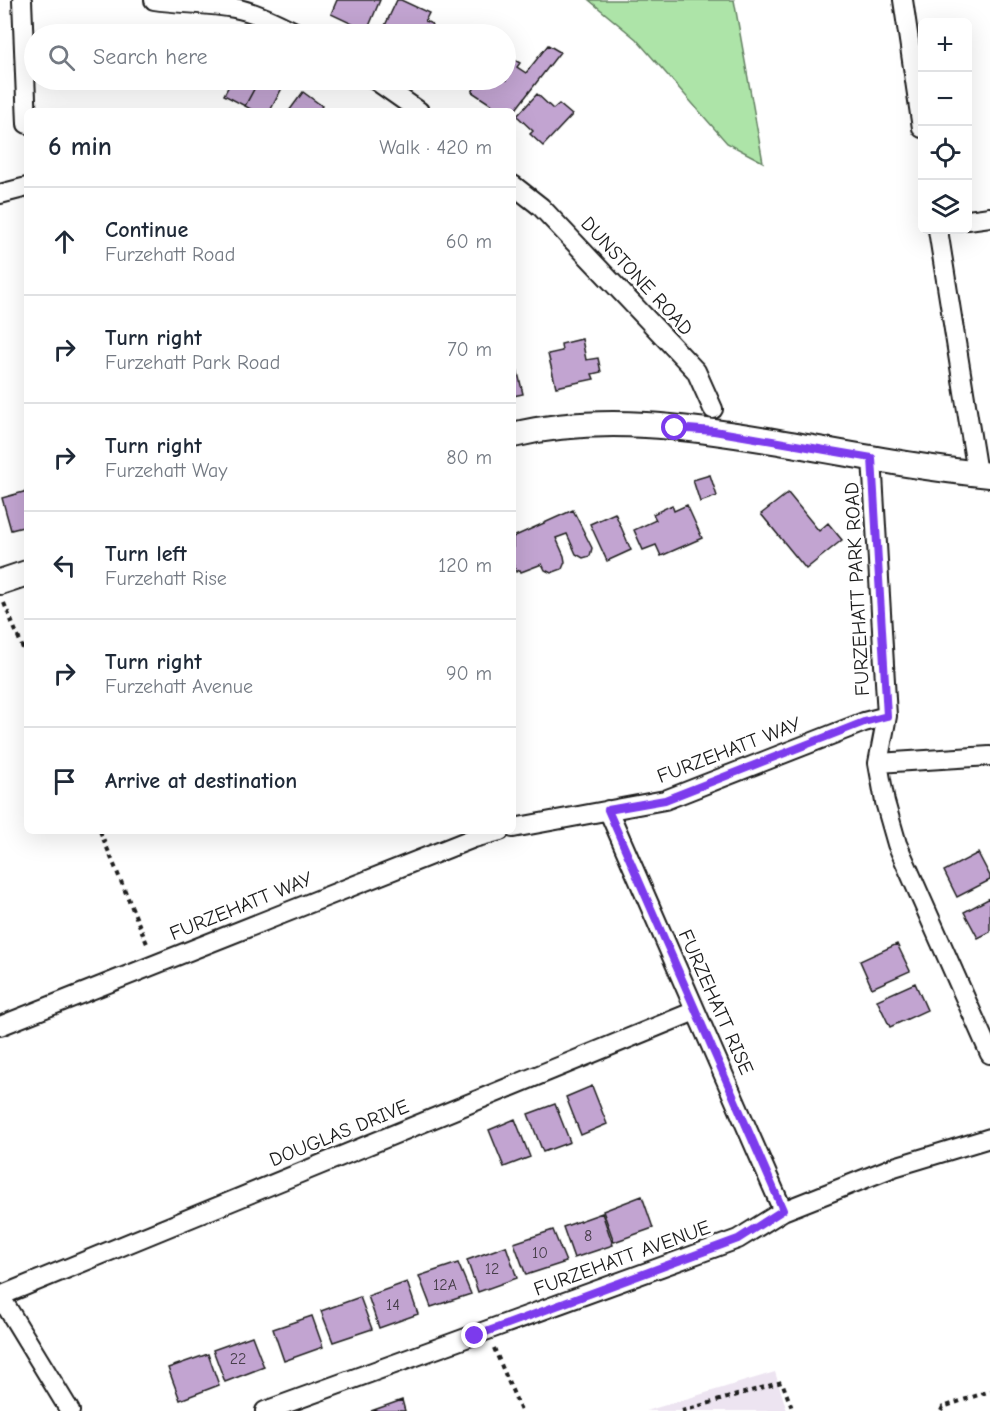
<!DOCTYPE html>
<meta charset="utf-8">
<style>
:root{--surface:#fff;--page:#f2f2f3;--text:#1f2937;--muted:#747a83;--line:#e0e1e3}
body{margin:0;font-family:"Comic Neue",sans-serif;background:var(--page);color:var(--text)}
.controls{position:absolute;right:18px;top:18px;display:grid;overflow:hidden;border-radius:9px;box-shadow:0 6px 24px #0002}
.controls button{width:54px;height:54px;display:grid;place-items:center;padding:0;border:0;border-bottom:2px solid var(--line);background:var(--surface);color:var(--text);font:30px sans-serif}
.stop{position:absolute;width:18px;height:18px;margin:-14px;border:4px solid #7c3aed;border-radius:50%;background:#fff}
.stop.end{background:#7c3aed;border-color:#fff;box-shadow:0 2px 6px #0008}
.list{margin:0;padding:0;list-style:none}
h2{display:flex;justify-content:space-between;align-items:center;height:78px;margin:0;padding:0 24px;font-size:26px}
h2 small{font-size:20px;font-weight:400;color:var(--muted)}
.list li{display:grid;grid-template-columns:39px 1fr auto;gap:18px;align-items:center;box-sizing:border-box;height:108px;padding:0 24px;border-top:2px solid var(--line)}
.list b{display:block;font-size:22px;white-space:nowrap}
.list p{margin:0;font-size:20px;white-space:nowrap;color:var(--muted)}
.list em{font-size:20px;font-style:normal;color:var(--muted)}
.icon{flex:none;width:33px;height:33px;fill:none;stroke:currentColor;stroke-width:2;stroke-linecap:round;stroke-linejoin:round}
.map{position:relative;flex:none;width:990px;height:1411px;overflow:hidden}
.search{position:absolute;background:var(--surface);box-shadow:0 6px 24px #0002;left:24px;top:24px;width:492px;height:66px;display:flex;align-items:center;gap:15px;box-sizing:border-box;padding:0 21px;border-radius:33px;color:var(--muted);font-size:22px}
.panel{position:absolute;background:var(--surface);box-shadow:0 6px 24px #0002;left:24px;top:108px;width:492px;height:726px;border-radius:9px}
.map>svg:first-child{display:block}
</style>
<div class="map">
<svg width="990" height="1411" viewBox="0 0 990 1411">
<rect width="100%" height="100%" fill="#fff"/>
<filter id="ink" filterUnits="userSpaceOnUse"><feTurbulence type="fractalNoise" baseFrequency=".0167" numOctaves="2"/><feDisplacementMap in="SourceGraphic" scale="12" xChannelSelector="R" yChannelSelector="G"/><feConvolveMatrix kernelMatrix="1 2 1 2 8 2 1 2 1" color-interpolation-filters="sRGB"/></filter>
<g filter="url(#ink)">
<path fill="#ede4f1" d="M775,1372L787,1411H646Z"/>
<path fill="#ade4a8" stroke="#648062" stroke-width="1.5" d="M589,0H734L763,162L727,143L636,39Z"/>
<path fill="#c2a4d1" stroke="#1c1c1c" stroke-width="1.5" d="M337,0H380L367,31L331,14Z
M397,0H401L429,13L425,21L432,24L427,34H381Z
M548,45L560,52L513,113V111H501L472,92L479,80H506V55L520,63L517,67L526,73Z
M232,80H259L245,106L224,95Z
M259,80H270L283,86L270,111H254L245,106Z
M303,92L322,106L319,111H289Z
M537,94L553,109L559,104L572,115L543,146L530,134L533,131L517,116Z
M582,339L586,360L598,358L601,372L592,374L594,379L556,387L548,354L562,351L561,344Z
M513,360H515L523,394L513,396Z
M710,475L717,496L700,502L693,480Z
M27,491V526L11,530L2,498Z
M788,493L819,531L828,523L842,540L806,569L761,514Z
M672,505L674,511L687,505L702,538L661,556L656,545L643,550L634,530L656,520L653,514Z
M573,510L592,548L590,556L583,558L576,554L567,534L556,538L564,556L565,562L562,569L551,573L545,570L542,564L521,572L520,570L516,572L513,563V537Z
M615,513L631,550L607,561L590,524Z
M978,853L990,876V880L957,897L944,871Z
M990,898V932L978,938L964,912Z
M897,944L910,971L872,988L860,961Z
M915,983L927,1010L890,1027L877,1000Z
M592,1086L607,1124L581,1135L566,1097Z
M555,1104L570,1142L543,1152L528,1114Z
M515,1119L530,1157L504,1167L489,1130Z
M642,1196L653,1228L614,1242L603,1211Z
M602,1213L613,1245L574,1258L563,1227Z
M553,1230L566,1262L526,1275L514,1243Z
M506,1246L517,1278L478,1292L467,1260Z
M458,1263L471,1294L431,1307L419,1276Z
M407,1282L418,1314L379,1328L368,1296Z
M360,1297L372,1329L333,1342L321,1311Z
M312,1316L323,1347L284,1361L273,1329Z
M252,1336L264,1367L225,1382L213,1350Z
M208,1354L219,1385L180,1400L168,1368Z
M402,1400L405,1411H371Z"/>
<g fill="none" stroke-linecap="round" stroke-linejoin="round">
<g stroke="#1c1c1c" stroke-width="22">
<path id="minor" d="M22,0L27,124
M154,0C180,4 208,3 234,8C256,12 279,24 299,34
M903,0L922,128
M375,80L419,111
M513,185L541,207L696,371L713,409
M0,194L27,187
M968,220L990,217
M938,230L977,473
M872,458L887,716L878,763L885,802L897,844L990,1054
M878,763L990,756
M608,810L783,1211
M513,828L665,800L864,722L887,716
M0,1026L474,838L500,831
M70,1411L0,1296L695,1011
M265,1411L738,1239L783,1211L894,1167L990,1138"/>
</g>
<g stroke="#1c1c1c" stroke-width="28">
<path id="tertiary" d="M513,435C600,414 691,427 779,442C849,454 919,468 990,475
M0,582L27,573"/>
</g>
<path stroke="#1c1c1c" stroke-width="4" stroke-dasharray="4.5 4.5" stroke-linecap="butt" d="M4,603L27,658
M100,831L148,946
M494,1348L521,1411
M682,1411L782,1382L793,1411
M941,1411L943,1407L990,1391"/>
<use href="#minor" stroke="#fff" stroke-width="18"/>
<use href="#tertiary" stroke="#fff" stroke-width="24"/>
</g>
</g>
<g fill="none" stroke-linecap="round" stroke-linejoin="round" filter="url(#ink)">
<path stroke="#7c3aed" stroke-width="8" d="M475,1336L738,1239L783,1210L608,810L665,800L864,722L887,716L872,458L714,431L675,428"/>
</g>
<g text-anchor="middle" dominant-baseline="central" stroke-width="6" stroke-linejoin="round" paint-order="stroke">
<g font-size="16" fill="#463e49">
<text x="588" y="1236">8</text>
<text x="540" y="1253">10</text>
<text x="492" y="1269">12</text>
<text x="445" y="1285">12A</text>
<text x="393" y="1305">14</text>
<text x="238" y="1359">22</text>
</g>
<g font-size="20" fill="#1c1c1c" stroke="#fff">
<text transform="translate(637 276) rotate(47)">DUNSTONE ROAD</text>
<text transform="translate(857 589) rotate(-93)">FURZEHATT PARK ROAD</text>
<text transform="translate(729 750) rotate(-21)">FURZEHATT WAY</text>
<text transform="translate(241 906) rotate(-22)">FURZEHATT WAY</text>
<text transform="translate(716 1002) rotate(66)">FURZEHATT RISE</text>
<text transform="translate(339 1133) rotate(-22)">DOUGLAS DRIVE</text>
<text transform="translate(622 1258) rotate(-20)">FURZEHATT AVENUE</text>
</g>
</g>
</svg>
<div class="controls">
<button>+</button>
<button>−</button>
<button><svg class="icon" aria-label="locate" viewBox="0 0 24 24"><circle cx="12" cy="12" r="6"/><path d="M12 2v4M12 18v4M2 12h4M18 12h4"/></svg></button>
<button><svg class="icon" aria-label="layers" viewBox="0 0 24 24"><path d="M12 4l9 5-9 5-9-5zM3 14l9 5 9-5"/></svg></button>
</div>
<div class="stop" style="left:675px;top:428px"></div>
<div class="stop end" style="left:475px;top:1336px"></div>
<div class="search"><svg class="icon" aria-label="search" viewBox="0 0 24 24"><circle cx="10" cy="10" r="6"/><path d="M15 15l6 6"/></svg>Search here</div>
<section class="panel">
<h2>6 min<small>Walk · 420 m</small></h2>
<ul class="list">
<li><svg class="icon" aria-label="ahead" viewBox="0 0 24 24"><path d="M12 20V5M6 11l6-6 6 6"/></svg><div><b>Continue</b><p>Furzehatt Road</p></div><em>60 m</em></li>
<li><svg class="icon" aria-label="right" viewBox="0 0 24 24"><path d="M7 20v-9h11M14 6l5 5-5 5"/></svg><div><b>Turn right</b><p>Furzehatt Park Road</p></div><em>70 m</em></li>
<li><svg class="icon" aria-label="right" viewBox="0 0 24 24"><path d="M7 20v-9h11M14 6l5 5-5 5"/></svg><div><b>Turn right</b><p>Furzehatt Way</p></div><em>80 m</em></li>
<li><svg class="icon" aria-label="left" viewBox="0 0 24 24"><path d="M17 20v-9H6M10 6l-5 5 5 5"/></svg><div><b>Turn left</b><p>Furzehatt Rise</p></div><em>120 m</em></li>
<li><svg class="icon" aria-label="right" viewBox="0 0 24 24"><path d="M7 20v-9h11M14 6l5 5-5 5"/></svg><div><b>Turn right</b><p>Furzehatt Avenue</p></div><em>90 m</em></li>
<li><svg class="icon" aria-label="arrive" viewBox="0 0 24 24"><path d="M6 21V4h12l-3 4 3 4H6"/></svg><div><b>Arrive at destination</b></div></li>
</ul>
</section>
</div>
